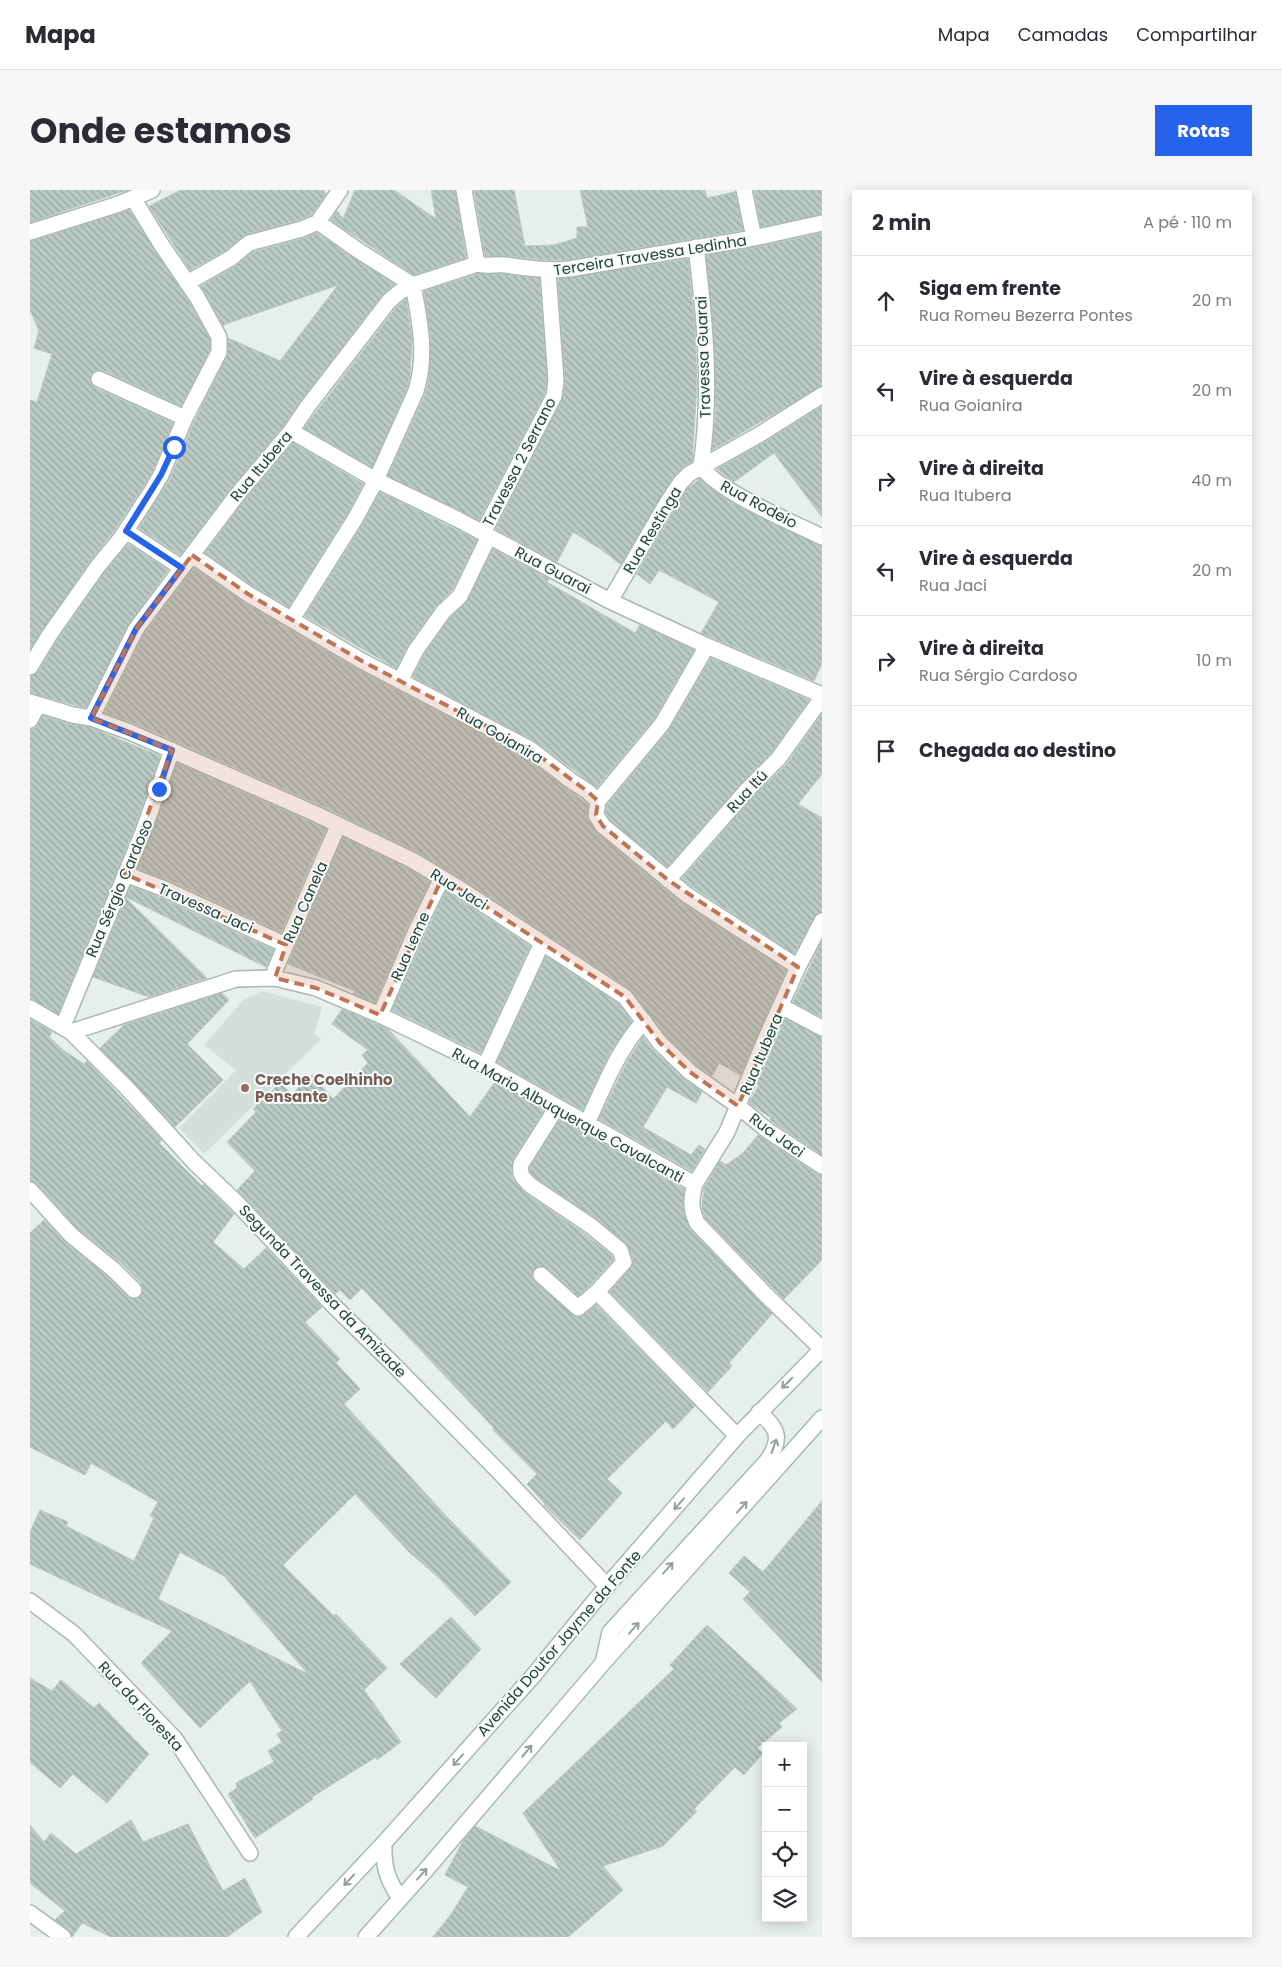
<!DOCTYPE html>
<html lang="pt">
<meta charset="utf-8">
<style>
:root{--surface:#fff;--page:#f7f7f7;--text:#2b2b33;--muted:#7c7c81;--line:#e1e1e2;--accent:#2563eb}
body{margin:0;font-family:Poppins,sans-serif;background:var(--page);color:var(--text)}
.controls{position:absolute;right:15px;bottom:15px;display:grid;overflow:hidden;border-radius:0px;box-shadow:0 2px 12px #0003}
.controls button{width:45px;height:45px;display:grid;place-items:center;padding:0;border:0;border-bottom:1px solid var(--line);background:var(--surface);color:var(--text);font:25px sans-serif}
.stop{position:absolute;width:15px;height:15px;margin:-11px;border:4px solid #2563eb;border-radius:50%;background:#fff}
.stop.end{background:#2563eb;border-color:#fff;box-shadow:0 1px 5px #0008}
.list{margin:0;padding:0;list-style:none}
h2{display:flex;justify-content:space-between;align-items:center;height:65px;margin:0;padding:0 20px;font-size:21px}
h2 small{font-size:16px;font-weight:400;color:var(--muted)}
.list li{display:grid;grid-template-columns:32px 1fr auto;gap:15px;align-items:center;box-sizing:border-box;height:90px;padding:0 20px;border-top:1px solid var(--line)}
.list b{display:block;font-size:19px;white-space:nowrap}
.list p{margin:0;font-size:16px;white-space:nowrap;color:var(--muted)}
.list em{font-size:16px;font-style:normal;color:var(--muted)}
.icon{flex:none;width:28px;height:28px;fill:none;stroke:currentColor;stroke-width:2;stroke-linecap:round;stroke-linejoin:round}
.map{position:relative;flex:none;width:792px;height:1747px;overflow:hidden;border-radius:0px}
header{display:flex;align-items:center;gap:30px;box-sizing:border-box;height:70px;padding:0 25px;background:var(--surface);border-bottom:1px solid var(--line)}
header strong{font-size:24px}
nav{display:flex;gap:28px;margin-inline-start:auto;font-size:18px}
.intro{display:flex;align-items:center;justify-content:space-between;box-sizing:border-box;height:120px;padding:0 30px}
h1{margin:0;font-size:35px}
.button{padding:12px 22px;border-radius:0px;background:var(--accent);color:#fff;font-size:18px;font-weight:700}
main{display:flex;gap:30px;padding:0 30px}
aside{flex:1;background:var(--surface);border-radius:0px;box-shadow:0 2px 12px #0003}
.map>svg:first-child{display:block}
</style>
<header>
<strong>Mapa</strong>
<nav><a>Mapa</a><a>Camadas</a><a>Compartilhar</a></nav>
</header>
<div class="intro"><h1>Onde estamos</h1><a class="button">Rotas</a></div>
<main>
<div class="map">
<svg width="792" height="1747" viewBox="0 0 792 1747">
<defs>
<pattern id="building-back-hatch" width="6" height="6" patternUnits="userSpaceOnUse" patternTransform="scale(1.25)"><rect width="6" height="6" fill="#bbcac4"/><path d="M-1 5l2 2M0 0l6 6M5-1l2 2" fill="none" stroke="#98a6a0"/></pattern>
</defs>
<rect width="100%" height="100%" fill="#e6efeb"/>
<path fill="#d4dfda" d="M232,801L292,817L284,844L291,849L174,964L149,938L206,880L174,855L214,809Z"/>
<path fill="url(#building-back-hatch)" stroke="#b8c9c2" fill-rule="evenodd" d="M0,0H98L0,32Z
M151,0H293L296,4L282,24L269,30L216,44L196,60L160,80L119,16Z
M325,0H364L406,29L401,0H425L436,68L384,85L301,30L307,21L313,29Z
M444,0H484L495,56L524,55L547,48V37H558L550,0H675L677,8L705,2L713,40L538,70H515L476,66H455Z
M724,0H792V24L731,37Z
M99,20L159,112L180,149V160L151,216L73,180H68L61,185L60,190L65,198L143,233L123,281L113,297L83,342L60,371L0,459V210L7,212L22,164L4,158L9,141L0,120V51Z
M287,43L364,94L352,105L271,210L254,235L200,299L150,365L109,338L140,289L164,232L197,166L198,148L250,171L308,95L193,135L171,96L206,76L223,62L275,48Z
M792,43V196L682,260L686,222L685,167L676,65L726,57Z
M658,69L665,140L667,194L662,272L653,277L643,287L592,373L590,374L572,360L543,342L527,372L466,339L533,207L535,189L528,89Z
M447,84H474L509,88L517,190L515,203L449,330L358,286L395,205L399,189L401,148L394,101Z
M376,109L382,149L380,186L377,198L342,277L274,238L366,118Z
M792,216V327L744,263L704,292L687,279L737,251Z
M263,253L333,294L317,324L259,417L223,396L175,363L214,311Z
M670,289L687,303L704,314L792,356V473L784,491L671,443L689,412L629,380L620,394L607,384L645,318L658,298Z
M350,302L447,350L422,400L405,417L378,455L366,478L275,426L333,334Z
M98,354L138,380L98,435L56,518L0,503V486L8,482L28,449L75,382Z
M463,359L519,389L517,392L605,443L610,435L664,460L624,529L567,597L504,551L383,487L394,465L420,428L438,410Z
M164,378L213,412L327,479L495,567L558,615V629L567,643L632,697L652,713L756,780L710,885L689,873L682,886L666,875L637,847L600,799L437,692L387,662L290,615L104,533L74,523L114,444Z
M681,468L779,510L741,563L711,593L637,677L580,630L576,623L577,615L639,540Z
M792,524V584L768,614L792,628V722L784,727L764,764L663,697L652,689L725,605L756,575Z
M13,526L40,534L59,537L130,566L104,639L28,824L0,809V539L5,538Z
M147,573L296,639L251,742L139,690L108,679Z
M313,647L378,678L400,692L377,737L345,813L323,804L325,801L258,774Z
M101,696L131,708L244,760L236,777L96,707Z
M416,701L500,756L451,863L362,820L395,745Z
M96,708L177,788L119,807L63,787Z
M792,751V827L763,812Z
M516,766L589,814L602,831L580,862L553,920L467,872Z
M192,803L199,810L157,854L193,890L145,937L70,858L94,835Z
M312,819L358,839L440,927L465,892L514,920L483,969L481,981L483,990L495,1003L555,1044L582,1066L583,1070L560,1095L548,1106L513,1076H509L504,1079L502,1088L545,1127L554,1125L566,1115L665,1216L643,1239L636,1231L577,1289L592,1303L550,1350L514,1315L515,1314L497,1294L507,1284L463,1240L464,1238L332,1098L320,1110L310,1100L305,1104L207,1000L225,981L197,952L226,922L223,919L250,893L262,904L282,885L303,909L338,873L332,865L338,860L302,834Z
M0,829L22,842L19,847L33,860L54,874L57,871L132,950L129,953L172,996L174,994L204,1024L183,1052L214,1079L236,1058L292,1117L275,1132L310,1169L306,1173L330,1199L314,1214L417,1327L481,1392L445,1426L408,1387L379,1362L325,1304L253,1375L304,1426L306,1424L357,1478L334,1500L371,1552L347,1570L346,1567L282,1607L283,1609L225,1648L198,1604L207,1598L206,1593L244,1572L238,1561L252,1552L247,1544L252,1541L220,1491L170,1538L111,1473L142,1441L0,1374V1342L10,1320L38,1332L36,1336L104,1371L124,1328L120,1326L128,1312L61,1273L55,1285L0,1257V1043L14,1030L35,1052L78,1087L98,1107L107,1109L113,1102L111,1093L91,1073L47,1038L7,994L0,991ZM150,1362L194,1386L278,1484L128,1409Z
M755,829L792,847V965L743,932L740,930L741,928L719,913L729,895L727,894Z
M613,847L623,860L654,889L672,902L666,913L637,897L613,937L661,965L669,955L675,959L662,981L569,929L597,872Z
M530,929L654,999L653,1019L660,1039L742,1124L699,1173L702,1176L678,1202L580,1102L603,1074V1069L596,1053L567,1029L506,988L500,982V977Z
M728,945L787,984L792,985V1070L754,1109L675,1028L672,1017L674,998L690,971L696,975L713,963Z
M792,1311V1492L713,1409L720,1402L699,1383L714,1366L733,1382Z
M421,1427L451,1459L406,1508L370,1474Z
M677,1435L767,1519L749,1533L752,1537L727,1558L733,1563L714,1585L705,1577L664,1619L667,1621L633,1656L573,1676L593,1700L538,1747H403L422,1723L438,1697L415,1685L433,1651L445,1636L531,1681L493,1623L644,1479L640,1475Z
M0,1488L22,1501L31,1490L64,1518L69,1513L119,1564L77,1613L43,1584L30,1598L0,1572Z
M101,1630L113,1652L158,1634L193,1701L215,1688L232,1722L197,1747H81L52,1733L42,1747L39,1740L25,1730L35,1721L0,1693V1635L14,1652L21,1643L46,1664Z"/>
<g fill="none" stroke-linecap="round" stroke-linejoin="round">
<g stroke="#a8b8b2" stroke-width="18">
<path id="street" d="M434,0L447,74
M714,0L724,48
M0,42L89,14L122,0
M666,57C675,130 682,204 671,276
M157,93L201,68L219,53L272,39L288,32L310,0
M69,189L155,228
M261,241L346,290L427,329L580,411L677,456L792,505
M671,276C688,302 762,332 792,347
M96,341L152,378
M453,343L524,206L526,190L518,81
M162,365L218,404L332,471L500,559L540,590L557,601L568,611L566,625L573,636L657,705L768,777
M580,411L637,313L651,292L659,284L732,243L792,205
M262,429L325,329L346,290L386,201C397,166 390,131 383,95L329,61L288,32
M0,477L20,444L68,376L91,348L121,302L131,285L155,228L189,162V147L167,107L131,54L103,8
M370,491L386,460L413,422L430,406L459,346
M0,512L43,525L61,528L100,542L286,624L382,670L432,700L595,807L630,853L660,882L708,916L737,940L792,976
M61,528L106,439L207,305L261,241L278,216L359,111L371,101L383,95L447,74C456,77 465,74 475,75C498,78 516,81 539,79L724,48L792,33
M0,530L8,515
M568,611L632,534L677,456
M95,684L135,699L256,755
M638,690L718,599L748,569L792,508
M245,788V780L308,636
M751,816L792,838
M0,818L41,842L96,897L164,972L206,1012L304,1116L364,1175L472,1285L577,1396
M350,825L386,741L412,688
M33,836L113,642L142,560
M41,842L206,789L245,788L286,798L350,825L455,876L665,994C661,1010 660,1017 667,1033L737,1106L792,1159
M455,876L512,753
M557,933C574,897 587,861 614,831
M665,994L697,942L735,850L768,777L792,731
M0,1000L41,1045L84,1080L104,1100
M511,1085L548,1118L567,1102L594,1072L590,1060L561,1036L500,995C493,988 489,985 491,974L527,917
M567,1102L707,1246
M0,1411L44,1444L145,1549L220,1663
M0,1723L33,1747"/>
</g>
<g stroke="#a4bbb3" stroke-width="18">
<path id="secondary" d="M573,1473L580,1442L737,1271C752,1249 749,1239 729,1222
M354,1653C353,1675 357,1690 370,1708
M266,1747L354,1653L503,1486L577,1396L707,1246L792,1159
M336,1747L395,1681L573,1473L792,1228"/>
</g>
<use href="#street" stroke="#fff" stroke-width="15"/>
<use href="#secondary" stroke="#fff" stroke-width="15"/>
</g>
<defs><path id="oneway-shaft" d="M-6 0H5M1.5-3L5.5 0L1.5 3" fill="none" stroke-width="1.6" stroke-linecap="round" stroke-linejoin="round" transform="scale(1.25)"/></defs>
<g stroke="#92a09c">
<use href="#oneway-shaft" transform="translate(757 1193) rotate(135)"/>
<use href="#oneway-shaft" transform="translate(744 1256) rotate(-71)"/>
<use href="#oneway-shaft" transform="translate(649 1314) rotate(131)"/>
<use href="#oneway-shaft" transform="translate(712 1317) rotate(-48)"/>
<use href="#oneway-shaft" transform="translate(638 1378) rotate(-48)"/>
<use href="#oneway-shaft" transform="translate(604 1438) rotate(-48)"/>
<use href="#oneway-shaft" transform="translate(497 1561) rotate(-50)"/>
<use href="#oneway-shaft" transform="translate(428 1570) rotate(132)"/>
<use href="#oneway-shaft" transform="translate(392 1684) rotate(-48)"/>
<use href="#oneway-shaft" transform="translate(319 1690) rotate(133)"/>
</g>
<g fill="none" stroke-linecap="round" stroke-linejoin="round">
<path stroke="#2563eb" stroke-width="6" d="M129,599L142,560L61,528L106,439L152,378L96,341L131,285L144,257"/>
</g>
<path fill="#c07456" fill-opacity="0.2" stroke="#c07456" stroke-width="4" stroke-dasharray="10 6" stroke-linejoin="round" d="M162,365L218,404L332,471L500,559L557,601L568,611L566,625L573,636L638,690L768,777L708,916L660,882L630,853L595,807L412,688L350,825L286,798L245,788L256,755L95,684L142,560L61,528L106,439Z"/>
<circle fill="#8d6e63" stroke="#f7fbf9" stroke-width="2" cx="215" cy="898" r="5"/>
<g text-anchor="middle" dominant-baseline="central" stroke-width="4" stroke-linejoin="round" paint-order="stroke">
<g font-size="15" fill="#24423a" stroke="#f7fbf9">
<text transform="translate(620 65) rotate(-9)">Terceira Travessa Ledinha</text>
<text transform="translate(673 167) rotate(-92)">Travessa Guarai</text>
<text transform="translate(489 272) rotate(-63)">Travessa 2 Serrano</text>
<text transform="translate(231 276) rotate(-50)">Rua Itubera</text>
<text transform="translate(729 314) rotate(28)">Rua Rodeio</text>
<text transform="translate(622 340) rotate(-59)">Rua Restinga</text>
<text transform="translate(523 380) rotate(28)">Rua Guarai</text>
<text transform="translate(470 545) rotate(30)">Rua Goianira</text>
<text transform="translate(717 601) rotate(-47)">Rua Itú</text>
<text transform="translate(89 698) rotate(-67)">Rua Sérgio Cardoso</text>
<text transform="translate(429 699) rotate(32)">Rua Jaci</text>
<text transform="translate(275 712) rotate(-66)">Rua Canela</text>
<text transform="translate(176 718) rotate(24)">Travessa Jaci</text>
<text transform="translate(380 756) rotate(-66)">Rua Leme</text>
<text transform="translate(731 864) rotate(-67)">Rua Itubera</text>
<text transform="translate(538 925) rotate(29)">Rua Mario Albuquerque Cavalcanti</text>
<text transform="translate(747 945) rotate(36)">Rua Jaci</text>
<text transform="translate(293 1101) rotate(46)">Segunda Travessa da Amizade</text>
<text transform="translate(529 1453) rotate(-49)">Avenida Doutor Jayme da Fonte</text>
<text transform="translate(111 1516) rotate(47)">Rua da Floresta</text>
</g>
<g font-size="15" font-weight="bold" fill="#785e54" stroke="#f7fbf9" text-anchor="start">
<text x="225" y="889">Creche Coelhinho<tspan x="225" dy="17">Pensante</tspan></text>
</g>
</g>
</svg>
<div class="controls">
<button>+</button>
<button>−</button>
<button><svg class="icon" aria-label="locate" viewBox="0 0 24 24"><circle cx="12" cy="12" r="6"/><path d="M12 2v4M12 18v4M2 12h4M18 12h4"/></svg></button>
<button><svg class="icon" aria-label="layers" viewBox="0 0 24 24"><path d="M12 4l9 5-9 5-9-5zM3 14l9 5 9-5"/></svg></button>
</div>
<div class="stop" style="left:144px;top:257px"></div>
<div class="stop end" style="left:129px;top:599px"></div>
</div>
<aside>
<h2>2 min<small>A pé · 110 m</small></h2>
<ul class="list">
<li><svg class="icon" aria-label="ahead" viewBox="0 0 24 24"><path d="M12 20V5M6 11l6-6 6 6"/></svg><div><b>Siga em frente</b><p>Rua Romeu Bezerra Pontes</p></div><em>20 m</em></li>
<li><svg class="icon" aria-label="left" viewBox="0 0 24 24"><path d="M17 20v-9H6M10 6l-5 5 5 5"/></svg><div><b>Vire à esquerda</b><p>Rua Goianira</p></div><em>20 m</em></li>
<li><svg class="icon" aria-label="right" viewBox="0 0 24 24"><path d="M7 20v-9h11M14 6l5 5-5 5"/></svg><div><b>Vire à direita</b><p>Rua Itubera</p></div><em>40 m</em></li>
<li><svg class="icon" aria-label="left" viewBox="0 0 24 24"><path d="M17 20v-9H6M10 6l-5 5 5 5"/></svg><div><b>Vire à esquerda</b><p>Rua Jaci</p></div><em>20 m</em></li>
<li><svg class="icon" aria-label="right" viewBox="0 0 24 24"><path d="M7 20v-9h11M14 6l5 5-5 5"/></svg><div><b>Vire à direita</b><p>Rua Sérgio Cardoso</p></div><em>10 m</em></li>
<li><svg class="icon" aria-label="arrive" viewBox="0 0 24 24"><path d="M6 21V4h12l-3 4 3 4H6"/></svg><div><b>Chegada ao destino</b></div></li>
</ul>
</aside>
</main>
